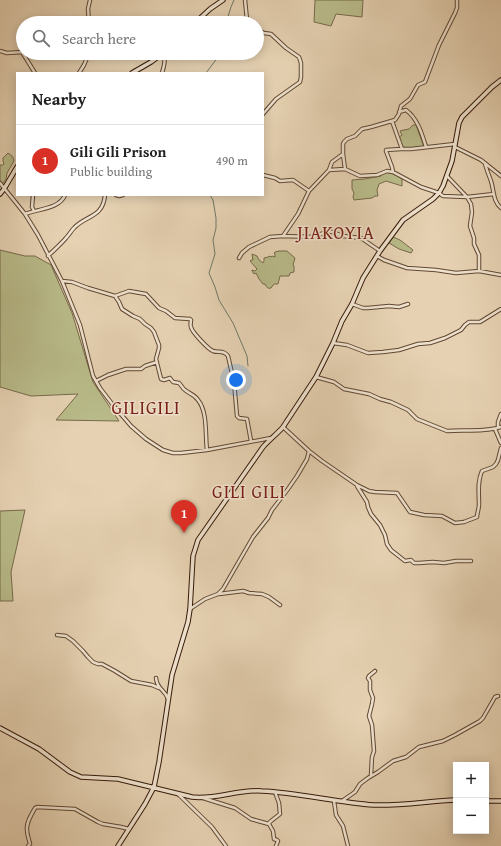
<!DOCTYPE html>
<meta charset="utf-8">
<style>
:root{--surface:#fff;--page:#f6f6f6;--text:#222;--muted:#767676;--line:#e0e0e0;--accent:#d93025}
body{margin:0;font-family:"Gentium Book Plus",serif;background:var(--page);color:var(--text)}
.controls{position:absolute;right:12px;bottom:12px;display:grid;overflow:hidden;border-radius:0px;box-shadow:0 2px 10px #0003}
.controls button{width:36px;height:36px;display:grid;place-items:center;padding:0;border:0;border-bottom:1px solid var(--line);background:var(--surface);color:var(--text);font:20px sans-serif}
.you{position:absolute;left:236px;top:380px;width:14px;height:14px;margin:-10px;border:3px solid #fff;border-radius:50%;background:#1a73e8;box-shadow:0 0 0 6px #1a73e833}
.badge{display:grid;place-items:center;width:26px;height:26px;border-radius:50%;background:var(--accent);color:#fff;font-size:13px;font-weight:700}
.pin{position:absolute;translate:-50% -33px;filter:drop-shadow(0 1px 2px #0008)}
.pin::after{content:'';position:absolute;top:21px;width:14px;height:12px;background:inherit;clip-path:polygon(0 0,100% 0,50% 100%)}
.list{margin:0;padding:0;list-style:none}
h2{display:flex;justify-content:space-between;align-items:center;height:52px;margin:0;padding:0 16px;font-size:17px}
h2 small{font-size:13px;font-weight:400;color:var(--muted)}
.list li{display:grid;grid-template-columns:26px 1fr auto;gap:12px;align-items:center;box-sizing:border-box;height:72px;padding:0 16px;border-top:1px solid var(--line)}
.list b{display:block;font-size:15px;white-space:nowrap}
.list p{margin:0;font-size:13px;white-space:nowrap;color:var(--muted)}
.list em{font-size:13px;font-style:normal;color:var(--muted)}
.icon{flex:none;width:22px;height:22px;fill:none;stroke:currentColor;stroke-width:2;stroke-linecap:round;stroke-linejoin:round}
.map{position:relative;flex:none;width:501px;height:846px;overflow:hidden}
.search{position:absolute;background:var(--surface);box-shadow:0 2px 10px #0003;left:16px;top:16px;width:248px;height:44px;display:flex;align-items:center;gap:10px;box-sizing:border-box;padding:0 14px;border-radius:22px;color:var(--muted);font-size:15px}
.panel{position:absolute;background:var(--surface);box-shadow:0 2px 10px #0003;left:16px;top:72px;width:248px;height:124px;border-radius:0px}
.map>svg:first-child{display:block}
</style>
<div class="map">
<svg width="501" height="846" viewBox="0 0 501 846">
<rect width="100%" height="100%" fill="#e6d2b3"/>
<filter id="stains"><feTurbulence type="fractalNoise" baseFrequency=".005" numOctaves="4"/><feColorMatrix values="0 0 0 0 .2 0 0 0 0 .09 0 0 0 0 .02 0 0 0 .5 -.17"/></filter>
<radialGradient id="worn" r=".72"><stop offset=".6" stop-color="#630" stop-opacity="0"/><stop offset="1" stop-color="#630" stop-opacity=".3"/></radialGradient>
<path fill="#b9bb8a" stroke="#776a4a" d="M315,0H363L362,17L336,14L331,26L314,22Z
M413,125H416L424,147L411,148L402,147L398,138L402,135L400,131L404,130L409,129Z
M8,153C11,155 14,157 14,161L7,173L6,179L3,183L1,184L0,181V165H3L4,164L3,161V158Z
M387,172L397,175L402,179V186L386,181L379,184L377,190L378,196H375L372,198L354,200L353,197L354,193L352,189V180L365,179L381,176L382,173Z
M393,237L400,240L413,250L411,253L399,249L389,243Z
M0,250L25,256H35L51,265L72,313L93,382L119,421L56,420L78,394L31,396L0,387Z
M279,251H287L295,258L293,265L294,266V272L290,273L289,276H280L278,284H274L271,288C268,289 266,287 265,284H263L259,279L256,273L254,274L252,271V270L255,271L257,269L250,261L251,260H253L252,254L257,256L259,260L263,263L264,261V258L268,257L269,256L271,257L272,256L275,257V254L274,253L275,252Z
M25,510L11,572L13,601H0V511Z"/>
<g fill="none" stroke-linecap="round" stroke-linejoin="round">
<path stroke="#707969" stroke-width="1" d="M226,23L231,7L234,0
M206,73L221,53
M210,195L213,200L216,218V228L213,240L215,254L209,273L215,287L219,300L233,323L247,356L248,366"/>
<g stroke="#614834" stroke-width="4.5">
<path id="street" d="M245,0L247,20L250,23
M117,21L120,23
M89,23L88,9L90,0
M257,29L264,33L271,34L286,48L299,57L301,63V77L300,82L276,99L263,114
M0,51L7,53L23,52
M22,52L35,73
M79,73L84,65L89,53
M162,73C164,66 166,60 163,53
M399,112L406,110C418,119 422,134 426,147
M392,121L402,149
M455,147L481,160L501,176
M343,154L345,169
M485,163C486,169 489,175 491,181C494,190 493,202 501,208
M329,170L332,162L343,154V144L344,142L347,139L355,136L362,129L371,127L395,120L399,114L401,106L410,99L418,85L425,82L439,45L455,13L457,8V0
M393,172L392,167L386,151V150L401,149H411L455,144
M263,175L275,178L280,181L293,180L296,182L309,191
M447,176L467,197L471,204L472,212L470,226L474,238V244L479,255V271
M0,183L25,214L38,235L62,281L80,325L93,376L100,388L113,405L131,426L146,439L163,450L173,453H181L207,450L271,438
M33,195L32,207L34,211
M116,195L119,196L123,195
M25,214C37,209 60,209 65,195
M283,236L298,214L309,191L329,170L345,169L360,176L377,175L387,171L393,172L421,187L439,193L443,196L467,197L494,194
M48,256C54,250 61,244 66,238C69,235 71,231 74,228C86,215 103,218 105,195
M377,256L384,260L407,268L436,270L456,273L479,271L501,275
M239,258L242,253L249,247L270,237L283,236L314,237L328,231L332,232L343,236L361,238L380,251
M62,281L72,282L88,288L115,296L129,291L146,294L159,308L166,311L175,318L190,319L191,320C191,321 190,326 191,327C192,332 208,349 213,351C219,353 224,350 228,356L234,382L237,416L239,418L247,419L251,441
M115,296L119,302L122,309L133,316L140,319L145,324L151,328L154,332L159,345V348L156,359L161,379L164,380L170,378L173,382L179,383C181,385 183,389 185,390C190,394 195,395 198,400C208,412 205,436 207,450
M352,304L363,308H368L389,306L399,307L408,304
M333,343L347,345L368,353L383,352L399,350L418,344L430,343L445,338L461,330L465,325L469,322H480L501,309
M316,377L334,382L344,389L369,394L380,399L391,402L408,410L417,419L447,431C466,429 483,433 501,427
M96,381L108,375L126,369H141L145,366L157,362
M498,426V422L501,414
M495,429L501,443
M309,451L322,461L357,485L369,491L375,492L397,493L410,512L424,515L442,516L455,523L464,522L477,517C477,513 479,509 479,504C479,493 477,482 482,471L493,467L496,464L498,460L501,448
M357,486L367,502L368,507L371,514L380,525L385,535L387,544L391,550L405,561L411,560L414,563H419L433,562L444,563L456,561H471
M219,594L243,591L249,593L262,594L269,597L280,605
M190,609L205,599L218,594L223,589L253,537L268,518L272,510L288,489L297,476L307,459L309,451L283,427
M57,635L66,636L73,641L83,651L88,657L93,662L98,664H102L115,671L131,681L152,685L159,688
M156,678C157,690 165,689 168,699
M371,775L372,757L374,751L372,725L369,716L372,704L373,698L370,690V681L368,678L369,676L375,671
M178,794L212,827L226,846
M203,798L235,808L251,819L258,821L269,824L273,831L274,839L277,840L278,841L276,846
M334,801L336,815L343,826L348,846
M342,801L355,792L360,784L368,778L378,772L393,761L406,757L419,747L443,741L455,735L480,721L483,718L495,697L498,696
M269,823L271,821L280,814L279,803L275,792
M28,846L30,844C29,839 27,835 27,830C26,823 31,815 35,808L37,807L75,809L98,822L103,824L121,827L129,829"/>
</g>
<g stroke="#351a0a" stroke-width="5.5">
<path id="secondary" d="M195,23L210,9L223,0
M132,73L151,62L163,53
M0,194L4,189L17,167
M0,728L39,749L70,772L81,777L118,779L192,797C215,800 238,789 262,791C299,793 336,802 374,805C401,806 429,801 456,800
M486,801H501
M118,846L145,804L154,787L159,762L172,675L188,622L190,609L193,556L198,540L263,447C269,440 277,434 283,427L316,377L333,343L342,321L352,304L363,278L380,251L403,220L433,199L439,193L443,186L452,161L459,123L462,117L492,87L501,80"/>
</g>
<use href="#street" stroke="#efe2ce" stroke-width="2.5"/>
<use href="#secondary" stroke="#efe2ce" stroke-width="3.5"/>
</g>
<g text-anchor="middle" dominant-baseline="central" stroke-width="3" stroke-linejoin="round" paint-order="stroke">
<g font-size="18" letter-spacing="1" fill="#7a1f14" stroke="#efe2ce">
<text x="336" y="232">JIAKOYIA</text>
<text x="146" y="407">GILIGILI</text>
<text x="249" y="491">GILI GILI</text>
</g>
</g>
<rect width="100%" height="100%" filter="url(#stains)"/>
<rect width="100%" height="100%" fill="url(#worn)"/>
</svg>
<div class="controls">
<button>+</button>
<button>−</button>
</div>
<div class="you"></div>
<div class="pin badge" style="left:184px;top:533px">1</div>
<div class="search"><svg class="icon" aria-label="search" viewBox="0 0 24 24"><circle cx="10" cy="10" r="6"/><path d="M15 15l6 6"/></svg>Search here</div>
<section class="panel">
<h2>Nearby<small></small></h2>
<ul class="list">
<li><span class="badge">1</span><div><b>Gili Gili Prison</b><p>Public building</p></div><em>490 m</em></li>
</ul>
</section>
</div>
